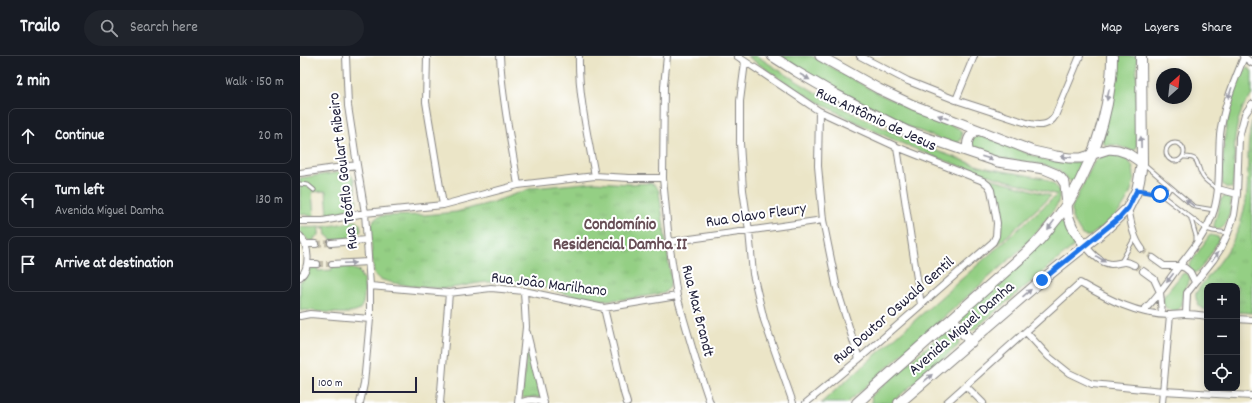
<!DOCTYPE html>
<meta charset="utf-8">
<style>
:root{--surface:#171b24;--page:#20242c;--text:#f1f3f6;--muted:#9ea1a6;--line:#363941}
body{margin:0;font-family:Dekko,sans-serif;background:var(--page);color:var(--text)}
.controls{position:absolute;right:12px;bottom:12px;display:grid;overflow:hidden;border-radius:8px;box-shadow:0 2px 10px #0003}
.controls button{width:36px;height:36px;display:grid;place-items:center;padding:0;border:0;border-bottom:1px solid var(--line);background:var(--surface);color:var(--text);font:20px sans-serif}
.compass{position:absolute;left:856px;top:12px;width:36px;height:36px;border-radius:50%;background:var(--surface);box-shadow:0 2px 10px #0003;rotate:27deg}
.scale{position:absolute;left:12px;bottom:10px;width:105px;box-sizing:border-box;padding-left:4px;border:2px solid #22223b;border-top:0;font-size:11px;line-height:14px;white-space:nowrap;color:#22223b;-webkit-text-stroke:3px #fff;paint-order:stroke}
.stop{position:absolute;width:12px;height:12px;margin:-9px;border:3px solid #1a73e8;border-radius:50%;background:#fff}
.stop.end{background:#1a73e8;border-color:#fff;box-shadow:0 1px 4px #0008}
.list{margin:0;padding:0;list-style:none}
h2{display:flex;justify-content:space-between;align-items:center;height:52px;margin:0;padding:0 16px;font-size:17px}
h2 small{font-size:13px;font-weight:400;color:var(--muted)}
.list li{display:grid;grid-template-columns:26px 1fr auto;gap:12px;align-items:center;box-sizing:border-box;height:56px;margin:0 8px 8px;padding:0 8px;border:1px solid var(--line);border-radius:8px}
.list b{display:block;font-size:15px;white-space:nowrap}
.list p{margin:0;font-size:13px;white-space:nowrap;color:var(--muted)}
.list em{font-size:13px;font-style:normal;color:var(--muted)}
.icon{flex:none;width:22px;height:22px;fill:none;stroke:currentColor;stroke-width:2;stroke-linecap:round;stroke-linejoin:round}
.map{position:relative;flex:none;width:952px;height:347px;overflow:hidden}
header{display:flex;align-items:center;gap:24px;box-sizing:border-box;height:56px;padding:0 20px;background:var(--surface);border-bottom:1px solid var(--line)}
header strong{font-size:19px}
nav{display:flex;gap:22px;margin-inline-start:auto;font-size:14px}
.search{width:280px;height:36px;background:var(--page);display:flex;align-items:center;gap:10px;box-sizing:border-box;padding:0 14px;border-radius:22px;color:var(--muted);font-size:15px}
main{display:flex}
aside{flex:1;background:var(--surface)}
.map>svg:first-child{display:block}
</style>
<header>
<strong>Trailo</strong>
<div class="search"><svg class="icon" aria-label="search" viewBox="0 0 24 24"><circle cx="10" cy="10" r="6"/><path d="M15 15l6 6"/></svg>Search here</div>
<nav><a>Map</a><a>Layers</a><a>Share</a></nav>
</header>
<main>
<aside>
<h2>2 min<small>Walk · 150 m</small></h2>
<ul class="list">
<li><svg class="icon" aria-label="ahead" viewBox="0 0 24 24"><path d="M12 20V5M6 11l6-6 6 6"/></svg><div><b>Continue</b></div><em>20 m</em></li>
<li><svg class="icon" aria-label="left" viewBox="0 0 24 24"><path d="M17 20v-9H6M10 6l-5 5 5 5"/></svg><div><b>Turn left</b><p>Avenida Miguel Damha</p></div><em>130 m</em></li>
<li><svg class="icon" aria-label="arrive" viewBox="0 0 24 24"><path d="M6 21V4h12l-3 4 3 4H6"/></svg><div><b>Arrive at destination</b></div></li>
</ul>
</aside>
<div class="map">
<svg width="952" height="347" viewBox="0 0 952 347">
<defs>
<pattern id="park-tufts" width="24" height="20" patternUnits="userSpaceOnUse"><rect width="24" height="20" fill="#94cf84"/><path d="M3 7l-1-3M5 7V3M7 7l1-3M15 17l-1-3M17 17v-4M19 17l1-3" fill="none" stroke="#7fb173"/></pattern>
</defs>
<rect width="100%" height="100%" fill="#fff"/>
<filter id="ink" filterUnits="userSpaceOnUse"><feTurbulence type="fractalNoise" baseFrequency=".025" numOctaves="2"/><feDisplacementMap in="SourceGraphic" scale="8" xChannelSelector="R" yChannelSelector="G"/><feConvolveMatrix kernelMatrix="1 2 1 2 8 2 1 2 1" color-interpolation-filters="sRGB"/></filter>
<filter id="wash" filterUnits="userSpaceOnUse"><feTurbulence type="fractalNoise" baseFrequency=".012" numOctaves="4" result="noise"/><feDisplacementMap in="SourceGraphic" scale="16" xChannelSelector="R" yChannelSelector="G"/><feGaussianBlur stdDeviation="0.9" result="paint"/><feColorMatrix in="noise" values="0 0 0 0 0 0 0 0 0 0 0 0 0 0 0 0 0 1.4 0 .05"/><feComposite in="paint" operator="in"/></filter>
<g filter="url(#wash)">
<rect width="100%" height="100%" fill="#ebe5c7"/>
<path fill="#94cf84" stroke="#5b7860" d="M447,0H457L477,13L536,49L598,79L623,90L679,110L692,113L743,122L754,128L759,135V143L757,149L737,176L721,193L547,347H521L757,139C732,130 706,125 681,117C669,114 658,109 646,105C576,79 508,44 447,0Z
M480,0H512L577,37L612,53L658,72C663,76 663,81 659,86L653,88C638,82 622,76 607,70C564,51 519,26 480,0Z
M816,0H837L836,53L837,91L834,95L815,89H805L802,85Z
M948,12L952,15V39L943,51L938,65L935,81L933,131L932,132C927,132 924,131 922,127C923,92 925,58 937,26C940,20 941,14 948,12Z
M681,80L705,88L726,97L745,104L761,106H778L782,112L776,124L771,126L758,114L744,109L700,102L673,94L671,91V85L675,81Z
M807,99C847,97 835,137 818,157C811,166 799,173 790,180H785L782,179L772,162V151L794,106L798,102Z
M42,116L49,117L54,123L57,145C53,158 39,158 28,159L26,135L12,136L14,161L0,157V122Z
M684,121L712,128L751,140L697,189C703,172 698,156 696,139L695,134Z
M926,140L930,142C933,147 928,165 924,170C922,173 919,173 916,173L914,172V169L921,144L922,142Z
M54,165H57L60,168L61,175C53,184 41,183 31,184L30,182L26,179L25,172H19V179L14,182V186L8,184L0,176V171C18,173 37,169 54,165Z
M759,165H761C766,168 775,183 775,189L676,272L674,274H668L661,266L662,260Z
M911,179L918,181L919,183L918,185C913,193 903,214 894,217L889,213L888,211L909,180Z
M17,209L18,215L32,214V210L47,211L59,215L62,222H64C64,230 65,240 63,247C62,250 60,253 58,255C48,260 16,255 5,254L0,255V226C7,222 8,212 17,209Z
M885,217L889,220L890,223C888,228 884,232 883,238C882,242 883,247 881,251C874,260 859,252 864,240L882,218Z
M648,274C657,274 661,281 658,290L591,347H572L571,340L645,275Z"/>
<path fill="url(#park-tufts)" stroke="#5b7860" d="M952,65V257L937,256V230H907V254C899,252 895,245 896,237C903,225 914,215 922,203C936,184 945,159 947,135C949,112 946,87 952,65Z
M295,126L330,128L350,127L356,130L359,135L371,223L369,232L364,237C340,241 317,246 292,243C272,241 253,233 233,229C219,226 205,225 191,226C177,226 163,231 149,232C136,233 87,229 77,221C71,217 72,191 71,183C71,173 70,164 80,160L125,159L156,156L190,147L232,132Z
M227,289L241,342L235,341L222,342Z"/>
</g>
<g filter="url(#ink)">
<g fill="none" stroke-linecap="round" stroke-linejoin="round">
<path stroke="#c3beab" stroke-width="6" stroke-dasharray="6 3" stroke-linecap="butt" d="M16,188L31,187
M842,193L853,202
M17,208H32
M834,209L843,215"/>
<g stroke="#868481" stroke-width="5">
<path id="lane" d="M866 96a9 9 0 1 1 18 0a9 9 0 1 1-18 0Z
M883,101C902,100 895,110 903,121C906,126 913,130 918,133
M844,108L892,149L896,151L914,154
M0,128L8,129L14,134
M839,134L860,138L906,173L913,175L928,177
M864,141L871,131
M891,163L896,180V186
M821,206L835,181"/>
</g>
<g stroke="#868481" stroke-width="8">
<path id="street" d="M46,0L48,50L57,109L65,157L70,230V263L64,328L60,347
M127,0L126,46L143,149
M200,0C202,43 211,86 218,129
M279,0C278,39 288,81 295,120
M367,0L364,30L363,122L369,186L377,240L396,305L410,347
M437,0L519,55L597,91L683,125L688,129L691,134L697,167L696,180L693,186L559,303L506,347
M560,0L608,25L656,44L730,68C740,70 749,70 755,60L780,0
M943,0L952,7
M445,6L440,45V87L443,134L449,175L453,218L464,264L493,347
M656,44L674,0
M519,55L518,110L523,164L537,233L559,303
M597,91L621,249
M0,117L57,109
M918,133L937,138
M828,152C831,166 833,182 842,193
M0,165H23L65,157L143,149L218,129L295,120L329,122H363
M0,180C9,190 11,212 0,221
M369,186L523,164
M31,187L66,184
M6,188H16
M785,189C791,197 800,207 811,208C821,208 823,203 834,209
M853,202L864,210H880L885,212L890,216L895,226
M7,208H17
M32,208L68,206
M843,215L854,223L860,236L862,258
M70,230L149,237L191,232L224,235L304,252L377,240
M304,252L324,337L327,347
M843,255C856,243 866,228 877,213C891,195 907,177 914,154C921,130 918,104 920,79C923,51 934,26 944,1
M886,258L887,237L913,204L921,192L928,177L934,159L937,138L939,81L945,58L952,48
M0,260L10,258L70,263
M937,263L952,264
M726,276L749,301L769,317L792,328L863,335L952,340
M227,277L244,347
M666,330L683,347
M140,347L149,237
M218,347L226,271L224,235
M220,347C229,343 235,343 244,347
M646,347L780,227C808,243 837,259 870,259C875,259 880,258 885,258C892,258 900,259 907,260
M862,347L870,259"/>
</g>
<g stroke="#868481" stroke-width="11">
<path id="secondary" d="M472,0L497,16L535,38L607,75L698,106L744,113L756,118L761,122L765,128L768,159L772,170L778,180L785,189
M520,0L579,33L613,49L733,95L756,100L769,102H781L809,93L818,94L827,97L842,107
M669,96C665,87 669,78 678,74"/>
</g>
<g stroke="#868481" stroke-width="12">
<path id="primary" d="M652,263L671,286
M557,347L725,198C732,191 740,184 746,176C781,136 804,80 810,28C812,19 812,9 812,0
M599,347L742,224L806,173L828,152L837,134L839,125L842,107L841,0"/>
</g>
<path stroke="#868481" stroke-width="1.5" stroke-dasharray="1 3" stroke-linecap="butt" d="M57,213L63,219"/>
<use href="#lane" stroke="#fff" stroke-width="3"/>
<use href="#street" stroke="#fff" stroke-width="6"/>
<use href="#secondary" stroke="#fff" stroke-width="9"/>
<use href="#primary" stroke="#fff" stroke-width="10"/>
</g>
<defs><path id="oneway-solid" d="M-6-.8H1V-3.2L6.5 0L1 3.2V.8H-6Z"/></defs>
<g fill="#9c9ca7">
<use href="#oneway-solid" transform="translate(505 21) rotate(30)"/>
<use href="#oneway-solid" transform="translate(930 37) rotate(108)"/>
<use href="#oneway-solid" transform="translate(808 39) rotate(101)"/>
<use href="#oneway-solid" transform="translate(643 61) rotate(-159)"/>
<use href="#oneway-solid" transform="translate(841 86) rotate(-91)"/>
<use href="#oneway-solid" transform="translate(766 101) rotate(-175)"/>
<use href="#oneway-solid" transform="translate(687 102) rotate(18)"/>
<use href="#oneway-solid" transform="translate(890 147) rotate(-143)"/>
<use href="#oneway-solid" transform="translate(751 169) rotate(126)"/>
<use href="#oneway-solid" transform="translate(915 201) rotate(-56)"/>
<use href="#oneway-solid" transform="translate(801 203) rotate(32)"/>
<use href="#oneway-solid" transform="translate(50 207) rotate(-3)"/>
<use href="#oneway-solid" transform="translate(870 222) rotate(127)"/>
<use href="#oneway-solid" transform="translate(727 237) rotate(-41)"/>
<use href="#oneway-solid" transform="translate(628 322) rotate(-41)"/>
</g>
</g>
<g fill="none" stroke-linecap="round" stroke-linejoin="round" filter="url(#ink)">
<path stroke="#1a73e8" stroke-width="5" d="M742,224L819,162L828,152L837,134L860,138"/>
</g>
<g text-anchor="middle" dominant-baseline="central" stroke-width="4" stroke-linejoin="round" paint-order="stroke">
<g font-size="16" fill="#22223b" stroke="#fff">
<text transform="translate(576 64) rotate(25)">Rua Antômio de Jesus</text>
<text transform="translate(44 115) rotate(-97)">Rua Teófilo Goulart Ribeiro</text>
<text transform="translate(456 160) rotate(-8)">Rua Olavo Fleury</text>
<text transform="translate(249 229) rotate(7)">Rua João Marilhano</text>
<text transform="translate(397 255) rotate(76)">Rua Max Brandt</text>
<text transform="translate(594 255) rotate(-41)">Rua Doutor Oswald Gentil</text>
<text transform="translate(662 273) rotate(-41)">Avenida Miguel Damha</text>
</g>
<g font-size="17" font-weight="bold" fill="#684f57" stroke="#fff">
<text x="320" y="170">Condomínio<tspan x="320" dy="20">Residencial Damha II</tspan></text>
</g>
</g>
</svg>
<div class="controls">
<button>+</button>
<button>−</button>
<button><svg class="icon" aria-label="locate" viewBox="0 0 24 24"><circle cx="12" cy="12" r="6"/><path d="M12 2v4M12 18v4M2 12h4M18 12h4"/></svg></button>
</div>
<svg class="compass" viewBox="-18 -18 36 36"><path d="M0-13l5 13h-10z" fill="#e53935"/><path d="M0 13l5-13h-10z" fill="#9ea1a6"/></svg>
<div class="scale">100 m</div>
<div class="stop" style="left:860px;top:138px"></div>
<div class="stop end" style="left:742px;top:224px"></div>
</div>
</main>
